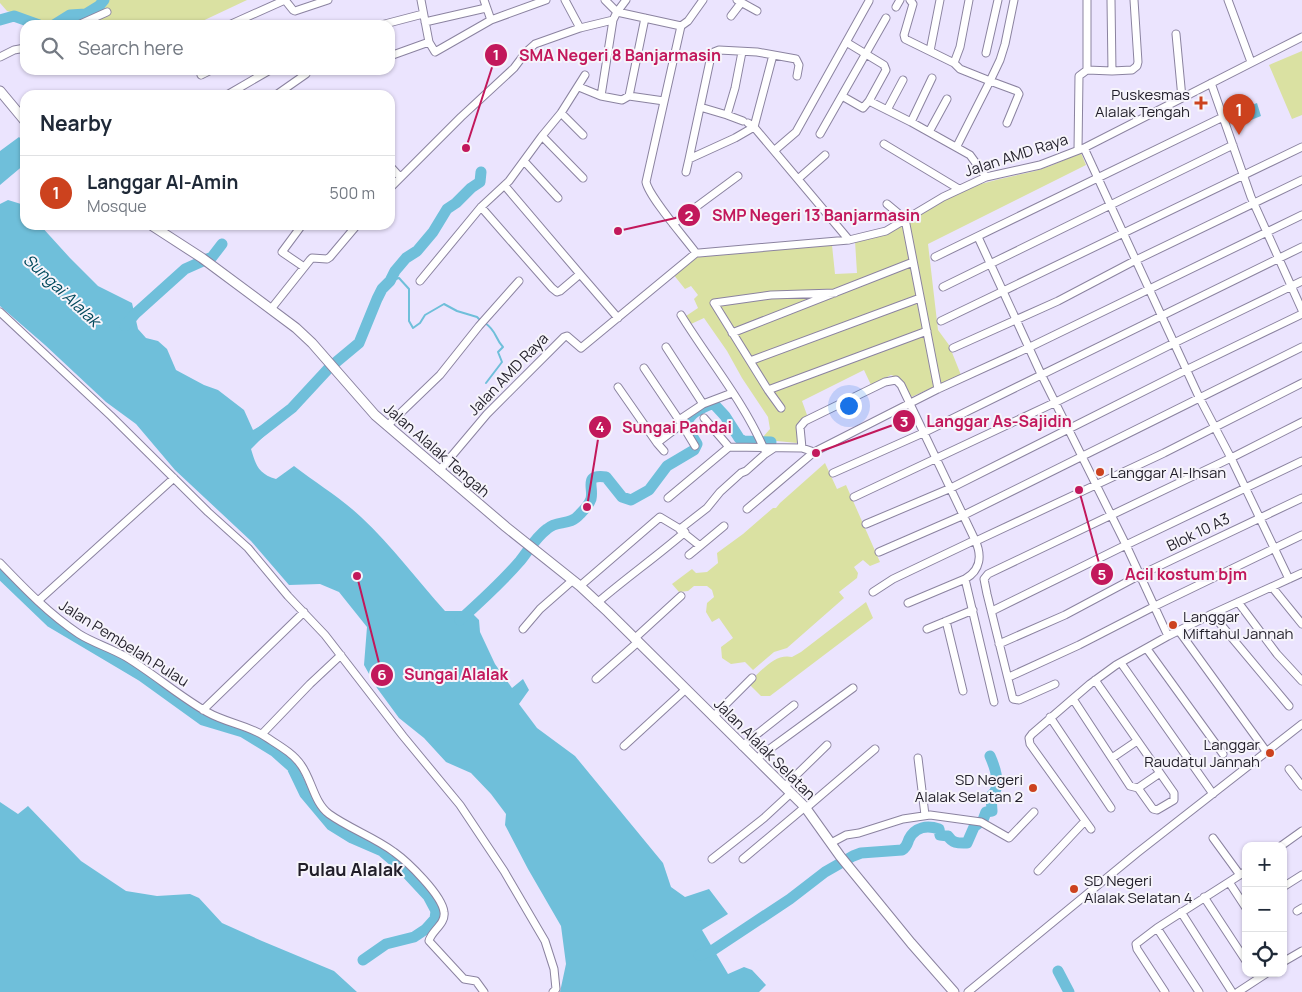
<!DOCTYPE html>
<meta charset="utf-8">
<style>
:root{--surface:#fff;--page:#f2f2f3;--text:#1f2937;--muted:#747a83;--line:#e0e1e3;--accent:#cc421e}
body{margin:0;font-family:Manrope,sans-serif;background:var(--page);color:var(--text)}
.controls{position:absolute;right:15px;bottom:15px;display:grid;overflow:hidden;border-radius:10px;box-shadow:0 1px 4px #0004}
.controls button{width:45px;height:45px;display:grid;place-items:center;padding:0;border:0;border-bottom:1px solid var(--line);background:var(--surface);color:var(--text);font:25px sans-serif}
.you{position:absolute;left:848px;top:405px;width:18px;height:18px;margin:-12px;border:4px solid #fff;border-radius:50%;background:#1a73e8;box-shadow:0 0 0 8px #1a73e833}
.badge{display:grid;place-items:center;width:32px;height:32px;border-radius:50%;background:var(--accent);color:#fff;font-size:16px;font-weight:700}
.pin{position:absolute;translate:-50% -41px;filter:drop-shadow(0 1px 2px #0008)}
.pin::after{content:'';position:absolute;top:26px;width:18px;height:15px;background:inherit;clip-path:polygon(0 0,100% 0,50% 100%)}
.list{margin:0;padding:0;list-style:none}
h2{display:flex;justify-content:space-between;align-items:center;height:65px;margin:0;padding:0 20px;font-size:21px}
h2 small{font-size:16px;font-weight:400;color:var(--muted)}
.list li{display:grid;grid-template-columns:32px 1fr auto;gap:15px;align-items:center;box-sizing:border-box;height:75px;padding:0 20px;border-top:1px solid var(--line)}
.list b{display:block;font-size:19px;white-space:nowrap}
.list p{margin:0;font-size:16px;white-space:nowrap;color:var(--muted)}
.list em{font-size:16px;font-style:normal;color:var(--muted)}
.icon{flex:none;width:28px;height:28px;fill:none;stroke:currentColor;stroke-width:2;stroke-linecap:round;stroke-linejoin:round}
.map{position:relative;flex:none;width:1302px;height:992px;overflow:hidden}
.search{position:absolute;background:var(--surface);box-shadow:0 1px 4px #0004;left:20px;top:20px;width:375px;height:55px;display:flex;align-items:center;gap:12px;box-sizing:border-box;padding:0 18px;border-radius:15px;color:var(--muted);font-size:19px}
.panel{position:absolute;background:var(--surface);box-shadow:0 1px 4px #0004;left:20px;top:90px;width:375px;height:140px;border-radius:15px}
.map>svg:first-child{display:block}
</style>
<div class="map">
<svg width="1302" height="992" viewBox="0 0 1302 992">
<rect width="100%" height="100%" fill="#ebe4fe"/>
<path fill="#dae1a2" d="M0,0H247L194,25H43V22L7,11L0,3Z
M1302,51V115L1292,119L1269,65Z
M1081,153L1086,165L928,244L938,330L949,345L961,375L909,398L899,378L891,375L871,385L864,370L802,401L807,415C797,424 797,430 797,443L767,440L763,437L770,429L768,417L742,378L727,351L704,318L691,324L686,316L698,308L694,299L698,295L691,286L685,289L673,274L696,256L796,247L832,245L835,274L857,273L855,241C896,235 927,205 965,190C988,180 1011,177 1035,171C1050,167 1066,159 1081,153Z
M825,463L837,489L846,485L880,562L870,566L863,560L854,567L858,573L857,578L839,592L844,598L787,648L774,652L753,670L745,662L731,664L722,658L721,647L733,638L719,618L712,622L706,612L707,603L714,597L712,590L707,586H694L688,591L679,592L672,584L692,569L696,573L707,572L718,563L717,553L743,534L773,508H776L780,503Z
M866,602L873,618L770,696H761L748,683C761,672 774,653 792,657L801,652Z"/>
<path fill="#6fbfda" d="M1257,103L1261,116L1236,126L1231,113Z
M19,137L25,143V164L0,185V151Z
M8,200L21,204L25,209V225H40L70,258L98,286L132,303L138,329L146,338L158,341L167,349L176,370L204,385L218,390L244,410L253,430L266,423L270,430L251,449C256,466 259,474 276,479L294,466C316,483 341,498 361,517C392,546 417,580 445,611H470L479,620L480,632L495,664L512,688L523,679L529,690L519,704L537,728L575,756L663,863L671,887L685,897L709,889L728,914L702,930L728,974L744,967L752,970L766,985L759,992H560L566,964L561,926L528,869L505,825L506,814L491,794L471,773L446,762L424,738L399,718L377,688L364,665L367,627L339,592L320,584L289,585L251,541L175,470L136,424L106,402L45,345L0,306V204Z
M0,802L18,814L28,806L81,861L126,891L157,896L190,894L199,898L222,923L262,941L334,971L357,992H0Z"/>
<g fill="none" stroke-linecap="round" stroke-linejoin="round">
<path stroke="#6fbfda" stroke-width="2" d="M390,281L399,278L409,289V321L413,328L420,323L425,315L444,304L457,311L477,317L481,321
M485,323C497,331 495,339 503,347L498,352L502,362L486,383"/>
<path stroke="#6fbfda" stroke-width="11" d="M0,20L14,16L39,25
M54,25L70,15L86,14L99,6L104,0
M125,326L135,314L185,269L212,257L222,244
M256,436L292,408L329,368L359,343L377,299L382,289L390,281L395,271L406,258L417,251L433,232L447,209L456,203L471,188L480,182L481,172
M0,573L51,622L142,676L203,720L243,732L274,751L292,767L305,794L331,825L352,838L382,851L402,868L428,896L436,911L435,919L426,929L414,937L386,944L363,960
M460,620C480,602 502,582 520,561C529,550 535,538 547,529C558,519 569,527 580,514C584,510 589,505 591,499C594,487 583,474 606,477L622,497L631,500L649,490L667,466L694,450L697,444L689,431L687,423C690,412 703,408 713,403L725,416L739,438L743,441L771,442
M699,955L713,950L790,899L825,872L853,856L861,853L902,850C907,847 907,844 909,839C915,827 927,825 939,829L940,835L948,836C953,844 959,843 967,843L974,827L983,820L986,812L992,811L991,796C993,794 995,792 996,789C999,779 994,765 990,756
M1058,971L1069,992"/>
<g stroke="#8b83a0" stroke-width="9">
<path id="minor" d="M285,0L293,10L295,11L328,0
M421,0L429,42L435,52L491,20L546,0
M484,0L491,20
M565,0L580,28
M605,0L617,12
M626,0L617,12L613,20L601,96L622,100L629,96L664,101
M703,0L688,21L681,26L646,182C649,197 685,238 696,253H699L849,240L886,231L943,197L986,177L1040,165L1084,148L1302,37
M737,0L757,11
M910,0L913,4L904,35L905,39L954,63L960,47L969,0
M1228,0L1251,62
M896,7L900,0
M617,12L681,26
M731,16L741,3
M425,22L486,8
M78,25L107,12
M229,25L285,0
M381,25L423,14
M1176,34L1182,98
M930,51L940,0
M986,53L998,0
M390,56L429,42
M0,57L14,50L25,48
M954,63L960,69L990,81L1000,60L1005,44L1014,0
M1087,70V0
M1112,71L1132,70L1137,66L1138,62L1134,0
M201,75L211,70
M1211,83L1251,197L1302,310
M579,87L601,96
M227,95L270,70
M276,95L306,74L304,70
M629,96L645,18
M842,96L863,108L869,101L886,70L884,65L846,42
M869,101L911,122L970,155L986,177
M700,107L727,115L735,88L742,52
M887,110L903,80
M561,113L583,135
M727,115L743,121
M911,122L932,78
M748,123L754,127L773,55
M929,132L947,99
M820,134L886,18
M542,136L583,178
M884,144L959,189
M957,146L990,81L1017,91L1019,94L1007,123
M1084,148L1199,397L1231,458L1289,579
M775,150L796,132L869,1
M1078,150L1079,76L1087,70L1112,71L1111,0
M689,159L711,56L714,52L719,50L757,52L796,59L799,65L797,76
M524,161L558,198
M390,166L400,177
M686,172L689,159L735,138L754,127L849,240
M798,179L825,155
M505,186L580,274
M390,188L461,117L514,68L526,52L535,44L580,28L613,20
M887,204L905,219L938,389
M481,207L552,288L557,292L560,291L580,274L618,318
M673,224L738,176
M302,225L282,252L304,267
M978,237L1041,374L1126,545L1168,636
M935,257L1223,117
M420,281L481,207L509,181L542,136L561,113L585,75
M943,287L1233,145
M271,309L310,260L312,258L327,259L330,257L357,225
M0,312L111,416L208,512L248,548L288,596L325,635L403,736L460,805L504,871L545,941L554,969L556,989L553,992
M681,315C708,359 744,402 764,449
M941,321L1302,147
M732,333L913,262
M666,347L703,404
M953,348L1058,301L1136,260L1302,180
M750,361L920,298
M644,368L679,420L703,404L732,393
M618,387L657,443
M768,390L927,331
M781,408L768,390L714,303L771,295L835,293
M704,418L729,447L802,448L814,452L938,389L1030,347L1302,215
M680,421L695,446
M387,426L440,375L479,326L519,281
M802,448L800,427L805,421L885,382L896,380L901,385L975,540
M664,451L657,443L682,424
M439,471L487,414L564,337L567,336L581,348L696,253
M833,473L923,433L1302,247
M854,497L1056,402L1174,343L1302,281
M668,498L729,447
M747,509L814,452
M866,524L951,488L1186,370L1302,314
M680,530L700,546L724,526
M976,541L1164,453L1302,383
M879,552L964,515L1302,347
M689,555L700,546
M0,563C25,589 49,614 79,634C93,643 111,648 126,657C154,674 179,696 207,712C226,723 248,725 266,737C278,745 293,753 301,765C312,780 314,803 329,814C350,829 374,837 394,852C408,862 442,895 444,912C446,924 431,931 429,941L464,979L476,981L484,992
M965,579L994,702
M580,586L660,517L680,529L707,508L720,492L741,473L746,471L765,454L774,448
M1272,587L1302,624
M873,592L893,579L975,540C982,555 981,570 965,579L908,603
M38,601L174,478
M1238,602L1277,654L1302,681
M597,603C626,578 656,557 685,532
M992,611L1126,545L1302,461
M1212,614L1289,706
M946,621L963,691
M523,629L540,609L573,580
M927,629L973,610
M1179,631L1266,751
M634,639L681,596
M999,644L1065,615L1140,575L1302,498
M1147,649L1223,754
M1121,663L1213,794
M1009,677L1079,645L1155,606L1302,535
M596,679L638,642
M1055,684L1019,700L1013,699L987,594L984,579L988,574L1231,458L1302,422
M1073,699L1130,786L1138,788L1153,809L1157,810L1174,800V793L1095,680
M203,710L304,612
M713,717L752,678
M1050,717L1111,808
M262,734L310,684L341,655
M624,746L686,689
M742,746L794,705
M918,758L925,815
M1112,758L1137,741
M756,759L853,688
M1289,769L1302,786
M785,786L827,745
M1138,788L1160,773
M806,808L875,749
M1091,829L1030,744L1029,738L1032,734L1090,684L1116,665L1168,636L1212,614L1302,573
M1213,838L1240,875
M831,843L846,835L859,833L903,819L930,815L981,822L1009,838L1034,812
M1281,846L1302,831
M712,859L764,818L791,793
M743,859L805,807
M1038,871L1085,821
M1246,871L1229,882L1246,908
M1283,887L1302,875
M1204,897L1246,961
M1297,911L1302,908
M1181,912L1232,992
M1157,928L1199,992
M1283,962L1302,951
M968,992L1137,853L1302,724
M1165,992L1137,949L1136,944L1157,928L1229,882
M1238,992L1267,973"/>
</g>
<g stroke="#8b83a0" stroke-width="11">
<path id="tertiary" d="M0,91L25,121
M151,225L202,258L296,328L312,343L375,415L506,527L580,586L608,612L805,807L840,856L911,943L954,992"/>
</g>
<use href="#minor" stroke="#fff" stroke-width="7"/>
<use href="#tertiary" stroke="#fff" stroke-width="9"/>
</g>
<g fill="#cc421e" stroke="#f6f4fb" stroke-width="2">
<path d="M1198.5 95.5h5v5h5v5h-5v5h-5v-5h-5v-5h5z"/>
<circle cx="1100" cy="472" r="5"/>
<circle cx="1173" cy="625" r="5"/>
<circle cx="1270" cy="753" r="5"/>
<circle cx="1033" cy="788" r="5"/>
<circle cx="1074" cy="889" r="5"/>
</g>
<g text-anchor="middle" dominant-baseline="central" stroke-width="4" stroke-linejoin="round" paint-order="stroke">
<g font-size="15" fill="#211e29" stroke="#f6f4fb" text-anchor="end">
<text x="1190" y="94">Puskesmas<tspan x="1190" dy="17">Alalak Tengah</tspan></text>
<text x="1110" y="472" text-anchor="start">Langgar Al-Ihsan</text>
<text x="1183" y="616" text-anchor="start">Langgar<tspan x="1183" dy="17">Miftahul Jannah</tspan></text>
<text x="1260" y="744">Langgar<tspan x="1260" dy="17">Raudatul Jannah</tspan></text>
<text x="1023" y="779">SD Negeri<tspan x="1023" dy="17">Alalak Selatan 2</tspan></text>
<text x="1084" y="880" text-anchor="start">SD Negeri<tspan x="1084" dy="17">Alalak Selatan 4</tspan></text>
</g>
<g font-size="15" fill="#211e29" stroke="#f6f4fb">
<text transform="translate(1016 155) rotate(-18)">Jalan AMD Raya</text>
<text transform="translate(508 374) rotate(-46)">Jalan AMD Raya</text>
<text transform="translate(437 450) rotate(41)">Jalan Alalak Tengah</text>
<text transform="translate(1198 532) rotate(-26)">Blok 10 A3</text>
<text transform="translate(124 643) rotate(32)">Jalan Pembelah Pulau</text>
<text transform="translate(765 749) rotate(45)">Jalan Alalak Selatan</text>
</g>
<g font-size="16" font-style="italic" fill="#00495c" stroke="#f6f4fb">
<text transform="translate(62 290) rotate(43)">Sungai Alalak</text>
</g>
<g font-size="18" font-weight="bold" fill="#211e29" stroke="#f6f4fb">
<text x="350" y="869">Pulau Alalak</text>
</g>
</g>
<path fill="none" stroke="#c2185b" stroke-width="2" d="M466 148L496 55M618 231L689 215M816 453L904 421M587 507L600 427M1079 490L1102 574M357 576L382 675"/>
<g fill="#c2185b" stroke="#f6f4fb" stroke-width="2">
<circle cx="466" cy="148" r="5"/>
<circle cx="618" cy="231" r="5"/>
<circle cx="816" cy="453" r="5"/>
<circle cx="587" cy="507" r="5"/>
<circle cx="1079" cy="490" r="5"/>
<circle cx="357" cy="576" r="5"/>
<circle cx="496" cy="55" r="12"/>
<circle cx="689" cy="215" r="12"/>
<circle cx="904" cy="421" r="12"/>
<circle cx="600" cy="427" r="12"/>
<circle cx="1102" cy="574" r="12"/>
<circle cx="382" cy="675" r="12"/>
</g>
<g font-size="15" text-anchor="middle" font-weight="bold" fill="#fff">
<text x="496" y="60">1</text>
<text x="689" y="221">2</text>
<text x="904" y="427">3</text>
<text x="600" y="432">4</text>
<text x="1102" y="580">5</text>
<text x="382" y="680">6</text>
</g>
<g font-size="16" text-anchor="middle" font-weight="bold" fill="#c2185b" stroke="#f6f4fb" stroke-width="4" stroke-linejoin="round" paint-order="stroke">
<text x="620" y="61">SMA Negeri 8 Banjarmasin</text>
<text x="816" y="221">SMP Negeri 13 Banjarmasin</text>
<text x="999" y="427">Langgar As-Sajidin</text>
<text x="677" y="433">Sungai Pandai</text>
<text x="1186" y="580">Acil kostum bjm</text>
<text x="456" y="680">Sungai Alalak</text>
</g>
</svg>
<div class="controls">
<button>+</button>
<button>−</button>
<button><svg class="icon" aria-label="locate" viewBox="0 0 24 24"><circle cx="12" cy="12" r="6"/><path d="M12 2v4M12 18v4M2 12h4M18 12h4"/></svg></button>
</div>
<div class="you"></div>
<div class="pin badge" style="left:1239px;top:135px">1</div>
<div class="search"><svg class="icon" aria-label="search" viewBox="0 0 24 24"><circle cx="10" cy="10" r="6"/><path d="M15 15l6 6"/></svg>Search here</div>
<section class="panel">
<h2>Nearby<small></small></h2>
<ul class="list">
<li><span class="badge">1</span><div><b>Langgar Al-Amin</b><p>Mosque</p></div><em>500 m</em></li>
</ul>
</section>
</div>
